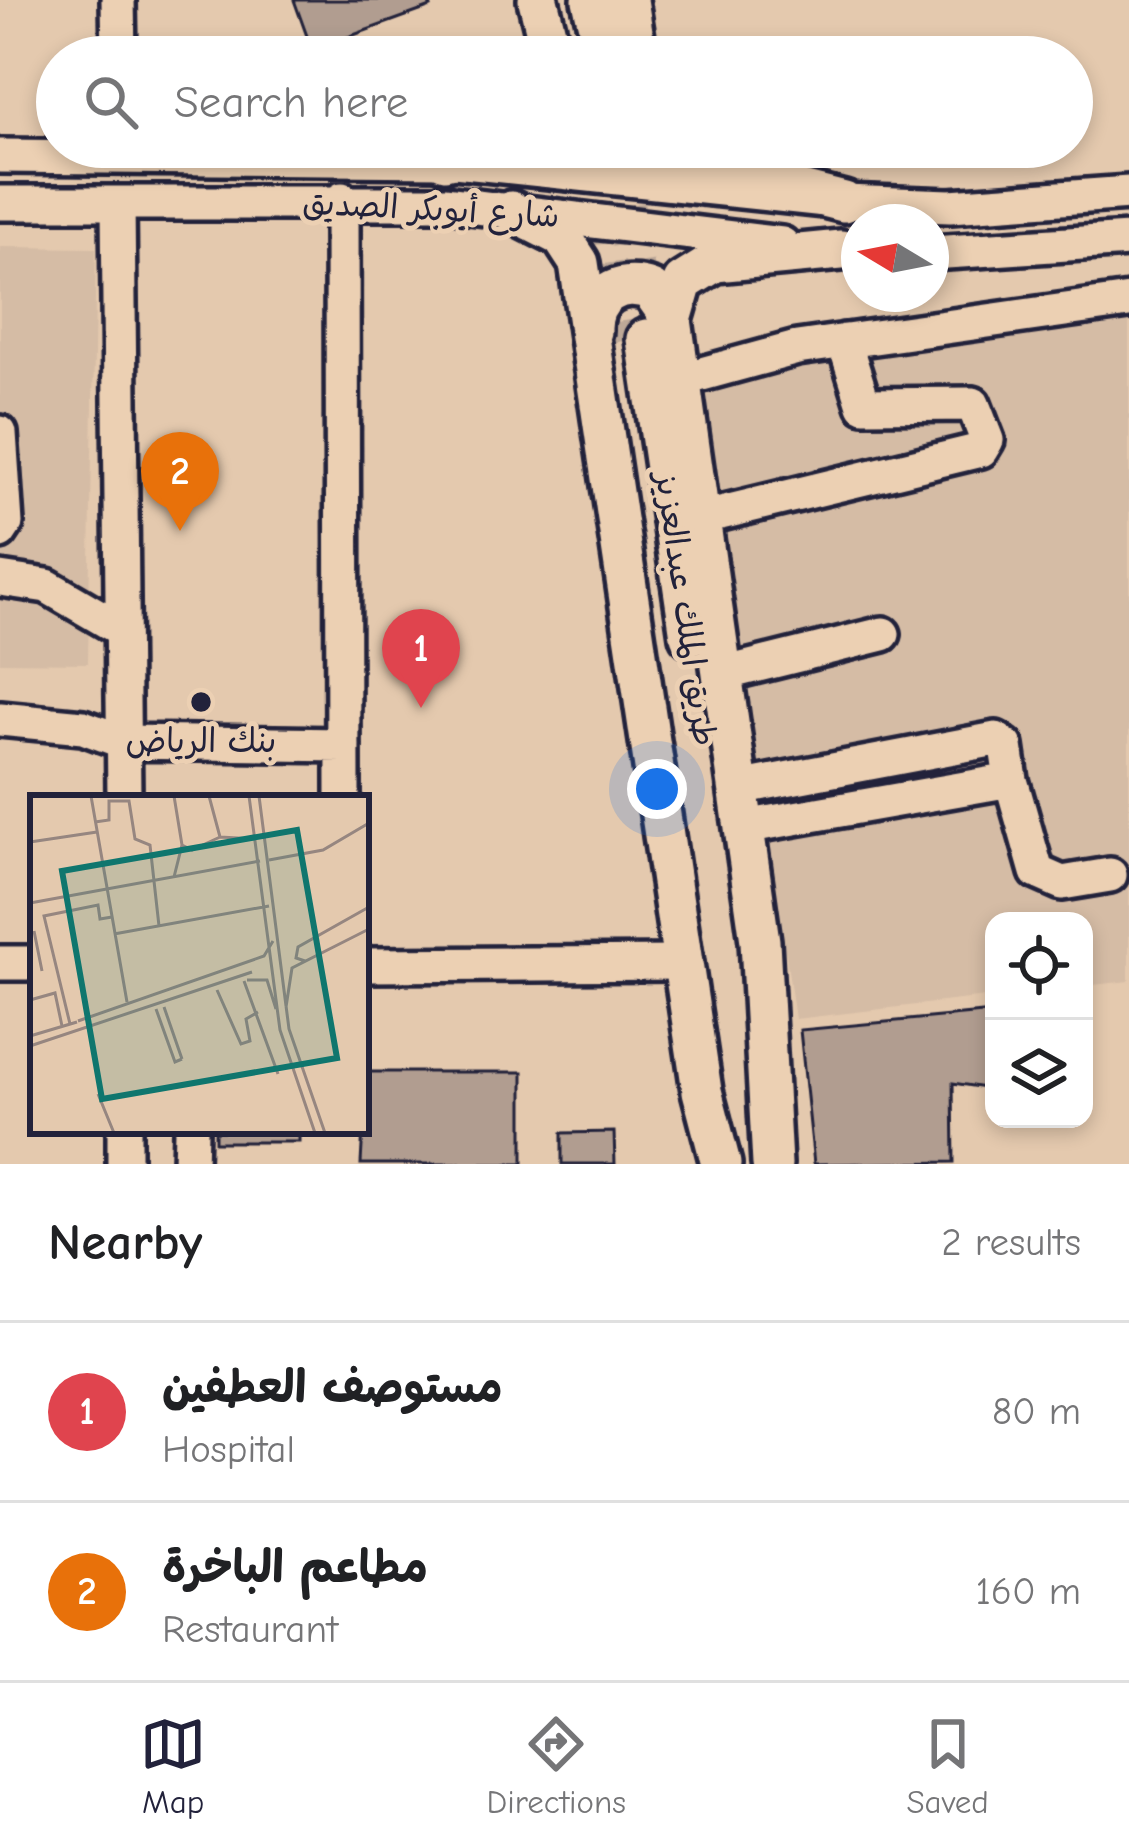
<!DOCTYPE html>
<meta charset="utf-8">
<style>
:root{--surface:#fff;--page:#f2f2f2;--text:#202124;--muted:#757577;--line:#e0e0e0;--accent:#22223b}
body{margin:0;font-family:"Comic Neue","Playpen Sans Arabic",sans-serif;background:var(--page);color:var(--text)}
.controls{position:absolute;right:36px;bottom:36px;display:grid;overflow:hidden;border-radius:24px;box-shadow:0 6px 18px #0003}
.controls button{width:108px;height:108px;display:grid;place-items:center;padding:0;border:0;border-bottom:3px solid var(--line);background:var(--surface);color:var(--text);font:60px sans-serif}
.compass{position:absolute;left:841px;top:204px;width:108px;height:108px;border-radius:50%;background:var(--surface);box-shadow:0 6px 18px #0003;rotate:280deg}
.you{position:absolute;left:657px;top:789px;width:42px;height:42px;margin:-30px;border:9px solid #fff;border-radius:50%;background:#1a73e8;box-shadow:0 0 0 18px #1a73e833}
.badge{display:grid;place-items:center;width:78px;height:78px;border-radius:50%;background:var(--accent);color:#fff;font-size:39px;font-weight:700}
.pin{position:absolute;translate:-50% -99px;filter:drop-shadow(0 3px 6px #0008)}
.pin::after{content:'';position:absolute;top:63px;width:42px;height:36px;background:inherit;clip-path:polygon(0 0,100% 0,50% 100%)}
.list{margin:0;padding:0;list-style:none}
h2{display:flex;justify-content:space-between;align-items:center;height:156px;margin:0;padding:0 48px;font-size:51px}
h2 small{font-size:39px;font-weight:400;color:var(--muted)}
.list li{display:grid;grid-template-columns:78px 1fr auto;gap:36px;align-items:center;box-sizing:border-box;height:180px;padding:0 48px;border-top:3px solid var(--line)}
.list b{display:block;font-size:45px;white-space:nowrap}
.list p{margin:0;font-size:39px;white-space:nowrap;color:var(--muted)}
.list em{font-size:39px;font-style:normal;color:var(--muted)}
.icon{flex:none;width:66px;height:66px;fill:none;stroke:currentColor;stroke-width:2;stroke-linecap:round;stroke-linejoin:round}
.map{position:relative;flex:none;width:1129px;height:1164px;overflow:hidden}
.search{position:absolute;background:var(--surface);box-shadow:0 6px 18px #0003;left:36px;right:36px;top:36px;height:132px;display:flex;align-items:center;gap:30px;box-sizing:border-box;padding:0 42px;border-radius:66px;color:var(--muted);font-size:45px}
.sheet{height:516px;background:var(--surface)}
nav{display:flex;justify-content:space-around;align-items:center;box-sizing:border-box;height:168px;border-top:3px solid var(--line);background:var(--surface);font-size:33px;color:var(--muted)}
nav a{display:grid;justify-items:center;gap:6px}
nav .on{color:var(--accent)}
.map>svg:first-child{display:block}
</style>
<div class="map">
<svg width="1129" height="1164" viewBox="0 0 1129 1164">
<rect width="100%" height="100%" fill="#e4c9ae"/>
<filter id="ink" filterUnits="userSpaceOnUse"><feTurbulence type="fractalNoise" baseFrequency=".00833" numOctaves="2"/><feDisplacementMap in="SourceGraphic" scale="24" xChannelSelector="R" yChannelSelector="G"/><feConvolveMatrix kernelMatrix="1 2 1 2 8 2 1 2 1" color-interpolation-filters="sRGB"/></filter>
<g filter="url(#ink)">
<path fill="#d5bca5" d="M0,247L96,248L88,663L0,662Z
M1129,314V981L1084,986V921H994V996L795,1019L703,375Z"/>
<path fill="#b19d90" stroke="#22223b" stroke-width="3" d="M294,0H429L431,7L312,50Z
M994,1012L991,1089L953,1083L954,1162L814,1164L800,1030Z
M366,1072H523V1164H361Z
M215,1131H299V1142H215Z
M614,1132L615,1164H562V1133Z"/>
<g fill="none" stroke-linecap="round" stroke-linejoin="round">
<path stroke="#bda897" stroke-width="39" stroke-dasharray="39 20" stroke-linecap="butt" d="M597,22L603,57
M589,147L617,342
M616,147L646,339"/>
<g stroke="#22223b" stroke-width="42">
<path id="minor" d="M118,0L119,57
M0,156L445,160L844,202L950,206L1129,193
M342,199L343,798
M0,203H444L782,244
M118,203L124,798
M931,253L1129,240
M680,380L797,348L1129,301
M0,433L6,523L0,532
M700,518L981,450L987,440L973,404L864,405L844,341
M0,579L47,586L122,630
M722,674L883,634
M0,719L83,727L124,742L343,745
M1011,780L1037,872L1062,883L1110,875
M738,788L996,739L1006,746L1011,780L744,827
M0,963H33
M366,965L683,963
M124,1164V1131
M190,1164L191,1131"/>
</g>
<g stroke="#22223b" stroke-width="48">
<path id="major" d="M538,0L552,57
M592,0L597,22
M628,0L637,57
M666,147L696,164L844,202
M445,160L494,147
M511,211L562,237L579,263L702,1091L721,1164
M672,320L683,282L715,262L841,250
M592,331C591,296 619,278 651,290L672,320L760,941L772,1164
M646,339L690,636"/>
</g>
<use href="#minor" stroke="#ecd0b3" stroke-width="33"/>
<use href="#major" stroke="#ecd0b3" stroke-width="39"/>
</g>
</g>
<circle fill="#22223b" stroke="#ecd0b3" stroke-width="4.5" cx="201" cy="702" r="12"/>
<g text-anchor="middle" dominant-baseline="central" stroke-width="10" stroke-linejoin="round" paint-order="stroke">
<g font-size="33" fill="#22223b" stroke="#ecd0b3">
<text transform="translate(431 209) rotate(3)">شارع أبوبكر الصديق</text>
<text transform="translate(686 609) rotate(82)">طريق الملك عبدالعزيز</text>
</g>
<g font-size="33" fill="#22223b" stroke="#ecd0b3">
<text x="201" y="741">بنك الرياض</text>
</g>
</g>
<g transform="translate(30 795)">
<rect width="339" height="339" fill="#e4c9ae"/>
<path fill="none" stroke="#968680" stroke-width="3" d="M61,1L97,207M179,1L190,42L226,44M219,1L250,235L285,338M229,1L259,234L295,338M65,27L79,25V6H99L105,44L120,50L129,131M0,47L67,37M152,50L162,55L190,42M239,65L293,55L339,28M144,82L152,50L144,1M0,108L230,66M4,136L12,176M84,139L239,111M275,166L266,163L268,152L339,112M217,185H237L246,214M214,186L248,279M187,195L211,249L220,246L216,224L228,217M0,205L25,198L32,231M134,212L152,264M256,212L262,173L339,134M126,214L145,267L152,264M48,226L234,161L243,146M40,229L14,121L68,110L70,124L82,122M0,241L47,227M0,251L222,177M68,299L84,338"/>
<path fill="#0f766e" fill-opacity="0.15" stroke="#0f766e" stroke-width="6" d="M267,35L307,263L72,304L32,76Z"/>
<rect width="339" height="339" fill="none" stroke="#22223b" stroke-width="6"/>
</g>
</svg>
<div class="controls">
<button><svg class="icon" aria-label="locate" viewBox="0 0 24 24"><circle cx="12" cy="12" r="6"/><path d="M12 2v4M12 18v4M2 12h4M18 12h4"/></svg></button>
<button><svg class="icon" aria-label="layers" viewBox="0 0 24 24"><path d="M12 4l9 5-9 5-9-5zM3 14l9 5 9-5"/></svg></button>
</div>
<svg class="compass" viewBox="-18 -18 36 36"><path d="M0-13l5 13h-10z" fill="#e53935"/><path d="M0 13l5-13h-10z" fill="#757577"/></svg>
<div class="you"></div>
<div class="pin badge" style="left:421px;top:708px;background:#e0444e">1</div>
<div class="pin badge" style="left:180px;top:531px;background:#e8710a">2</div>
<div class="search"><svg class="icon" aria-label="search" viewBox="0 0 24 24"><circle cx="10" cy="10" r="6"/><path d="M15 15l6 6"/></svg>Search here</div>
</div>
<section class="sheet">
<h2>Nearby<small>2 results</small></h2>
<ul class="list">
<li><span class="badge" style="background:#e0444e">1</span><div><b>مستوصف العطفين</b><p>Hospital</p></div><em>80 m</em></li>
<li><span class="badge" style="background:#e8710a">2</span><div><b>مطاعم الباخرة</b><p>Restaurant</p></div><em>160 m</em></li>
</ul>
</section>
<nav>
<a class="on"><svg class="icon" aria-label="map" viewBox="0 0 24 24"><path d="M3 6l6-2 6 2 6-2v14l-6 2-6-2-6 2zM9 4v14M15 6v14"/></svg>Map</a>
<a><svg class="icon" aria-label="directions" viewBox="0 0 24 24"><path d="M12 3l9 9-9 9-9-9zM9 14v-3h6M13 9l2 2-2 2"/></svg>Directions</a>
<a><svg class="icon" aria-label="saved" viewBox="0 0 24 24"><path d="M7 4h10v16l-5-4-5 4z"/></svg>Saved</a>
</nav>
